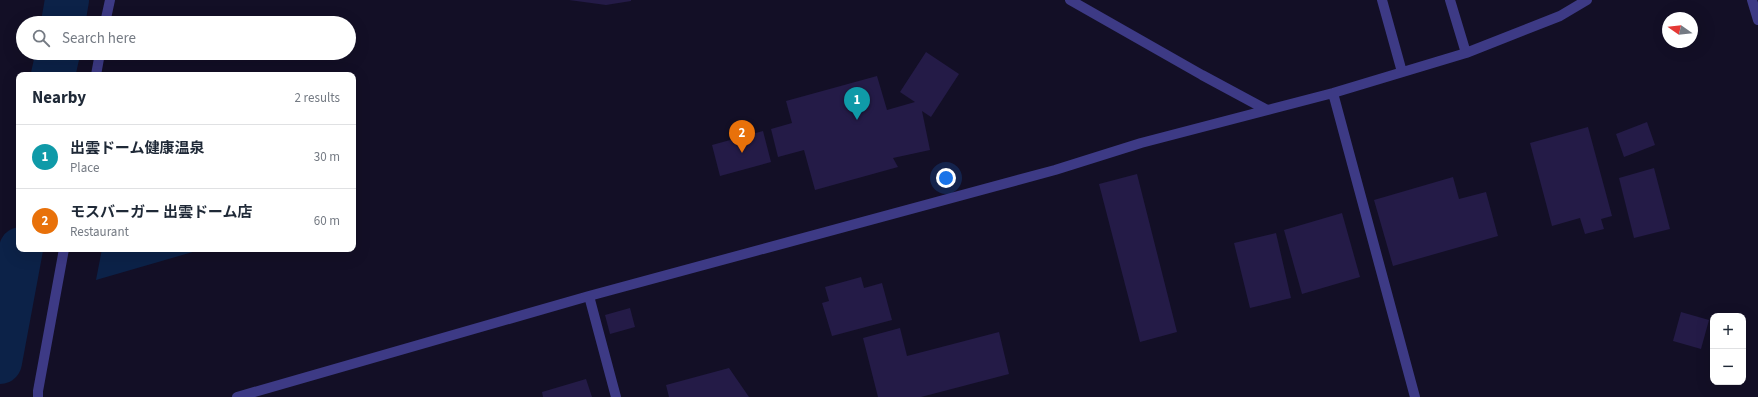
<!DOCTYPE html>
<meta charset="utf-8">
<style>
:root{--surface:#fff;--page:#f2f2f3;--text:#1f2937;--muted:#747a83;--line:#e0e1e3;--accent:#117e91}
body{margin:0;font-family:"Source Sans 3","Noto Sans JP",sans-serif;background:var(--page);color:var(--text)}
.controls{position:absolute;right:12px;bottom:12px;display:grid;overflow:hidden;border-radius:8px;box-shadow:0 4px 16px #0002}
.controls button{width:36px;height:36px;display:grid;place-items:center;padding:0;border:0;border-bottom:1px solid var(--line);background:var(--surface);color:var(--text);font:20px sans-serif}
.compass{position:absolute;left:1662px;top:12px;width:36px;height:36px;border-radius:50%;background:var(--surface);box-shadow:0 4px 16px #0002;rotate:284deg}
.you{position:absolute;left:946px;top:178px;width:14px;height:14px;margin:-10px;border:3px solid #fff;border-radius:50%;background:#1a73e8;box-shadow:0 0 0 6px #1a73e833}
.badge{display:grid;place-items:center;width:26px;height:26px;border-radius:50%;background:var(--accent);color:#fff;font-size:13px;font-weight:700}
.pin{position:absolute;translate:-50% -33px;filter:drop-shadow(0 1px 2px #0008)}
.pin::after{content:'';position:absolute;top:21px;width:14px;height:12px;background:inherit;clip-path:polygon(0 0,100% 0,50% 100%)}
.list{margin:0;padding:0;list-style:none}
h2{display:flex;justify-content:space-between;align-items:center;height:52px;margin:0;padding:0 16px;font-size:17px}
h2 small{font-size:13px;font-weight:400;color:var(--muted)}
.list li{display:grid;grid-template-columns:26px 1fr auto;gap:12px;align-items:center;box-sizing:border-box;height:64px;padding:0 16px;border-top:1px solid var(--line)}
.list b{display:block;font-size:15px;white-space:nowrap}
.list p{margin:0;font-size:13px;white-space:nowrap;color:var(--muted)}
.list em{font-size:13px;font-style:normal;color:var(--muted)}
.icon{flex:none;width:22px;height:22px;fill:none;stroke:currentColor;stroke-width:2;stroke-linecap:round;stroke-linejoin:round}
.map{position:relative;flex:none;width:1758px;height:397px;overflow:hidden}
.search{position:absolute;background:var(--surface);box-shadow:0 4px 16px #0002;left:16px;top:16px;width:340px;height:44px;display:flex;align-items:center;gap:10px;box-sizing:border-box;padding:0 14px;border-radius:22px;color:var(--muted);font-size:15px}
.panel{position:absolute;background:var(--surface);box-shadow:0 4px 16px #0002;left:16px;top:72px;width:340px;height:180px;border-radius:8px}
.map>svg:first-child{display:block}
</style>
<div class="map">
<svg width="1758" height="397" viewBox="0 0 1758 397">
<rect width="100%" height="100%" fill="#130f26"/>
<path fill="#0c2248" d="M102,249H203L96,280Z"/>
<g fill="none" stroke-linecap="round" stroke-linejoin="round">
<path stroke="#0c2248" stroke-width="44" d="M63,23L67,0
M53,75L58,53
M0,362L21,249"/>
</g>
<path fill="#241b47" d="M569,0H631V1L606,5Z
M926,52L959,74L931,117L922,111L930,150L893,158L898,167L815,190L804,150L778,157L771,129L792,123L786,101L877,76L887,110L915,102L900,92Z
M1647,122L1655,145L1624,157L1616,134Z
M1588,127L1612,216L1601,219L1604,229L1585,234L1580,218L1552,226L1530,143Z
M763,131L771,162L720,176L712,145Z
M1654,168L1670,229L1634,238L1619,178Z
M1137,174L1177,332L1140,342L1099,184Z
M1453,177L1459,199L1486,192L1498,236L1393,266L1374,200Z
M1342,213L1360,277L1302,294L1284,230Z
M1276,233L1291,298L1250,308L1234,243Z
M861,277L864,288L882,283L892,320L832,336L822,303L829,301L825,287Z
M630,308L635,327L610,334L605,315Z
M1681,312L1709,320L1701,349L1673,341Z
M900,328L907,356L999,332L1009,374L921,397H878L863,338Z
M729,368L749,397H669L666,385Z
M586,379L592,397H543L542,392Z"/>
<g fill="none" stroke-linecap="round" stroke-linejoin="round">
<path stroke="#3d3a85" stroke-width="10" d="M1070,0L1202,75L1267,110
M1382,0L1402,72
M1450,0L1466,53
M1752,0L1758,20
M105,23L110,0
M96,75L100,53
M1333,93L1415,397
M589,296L616,397
M38,397V391L64,249
M237,397L589,296L1055,170L1141,143L1333,93L1466,53L1560,16L1587,0"/>
</g>
</svg>
<div class="controls">
<button>+</button>
<button>−</button>
</div>
<svg class="compass" viewBox="-18 -18 36 36"><path d="M0-13l5 13h-10z" fill="#e53935"/><path d="M0 13l5-13h-10z" fill="#747a83"/></svg>
<div class="you"></div>
<div class="pin badge" style="left:857px;top:120px;background:#0f9aa8">1</div>
<div class="pin badge" style="left:742px;top:153px;background:#e8710a">2</div>
<div class="search"><svg class="icon" aria-label="search" viewBox="0 0 24 24"><circle cx="10" cy="10" r="6"/><path d="M15 15l6 6"/></svg>Search here</div>
<section class="panel">
<h2>Nearby<small>2 results</small></h2>
<ul class="list">
<li><span class="badge" style="background:#0f9aa8">1</span><div><b>出雲ドーム健康温泉</b><p>Place</p></div><em>30 m</em></li>
<li><span class="badge" style="background:#e8710a">2</span><div><b>モスバーガー 出雲ドーム店</b><p>Restaurant</p></div><em>60 m</em></li>
</ul>
</section>
</div>
